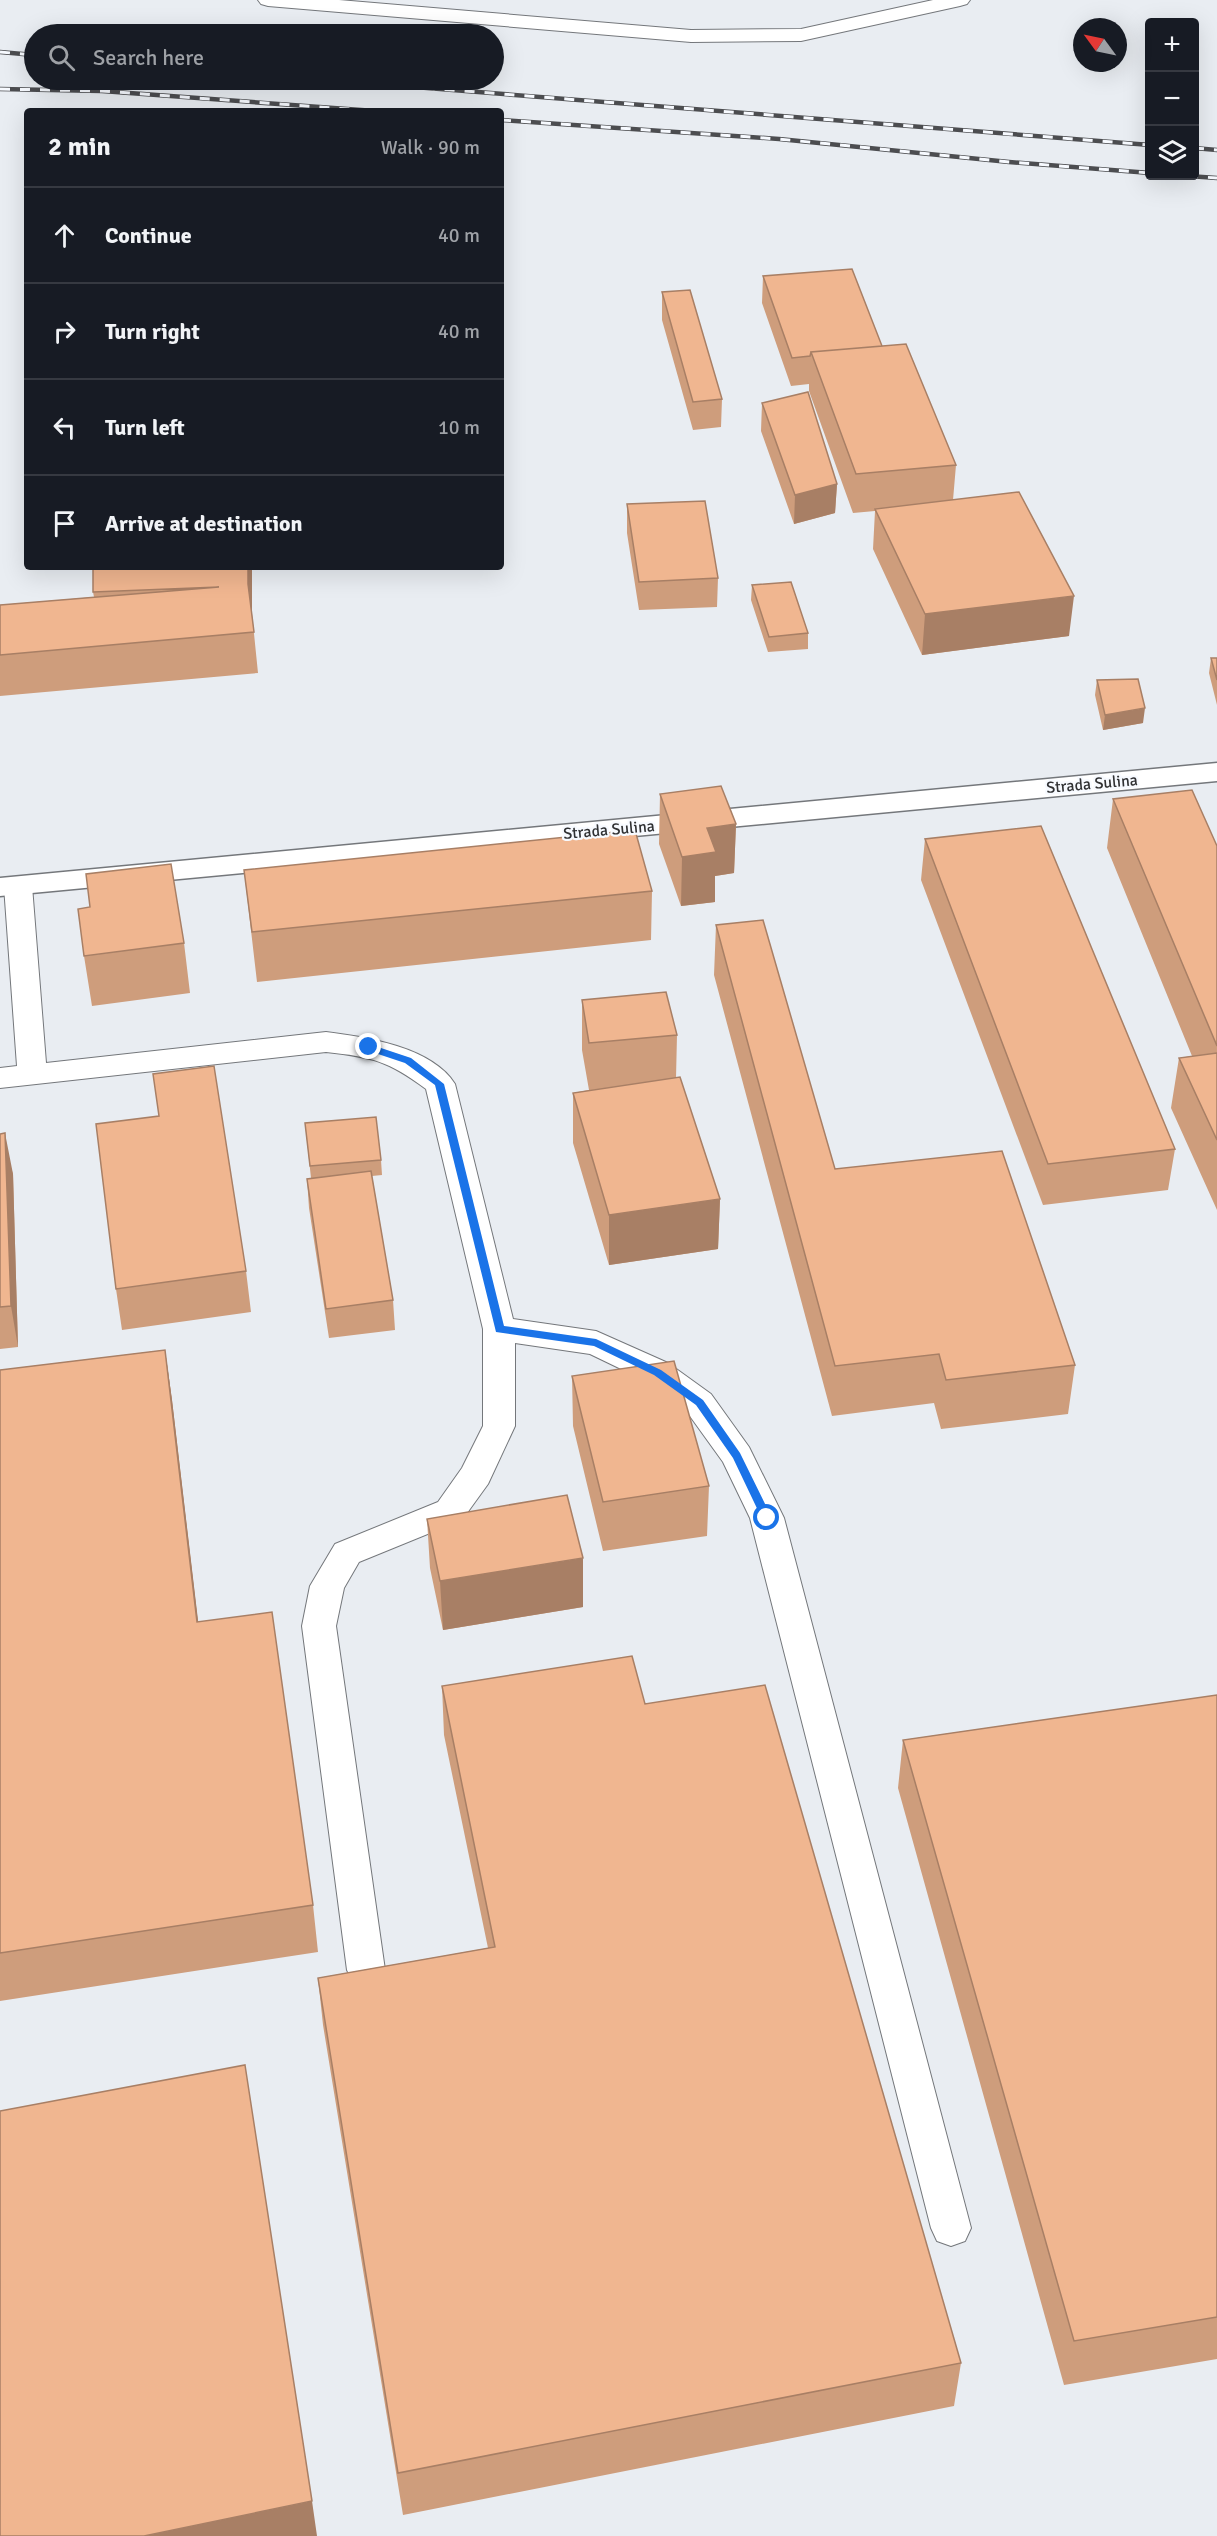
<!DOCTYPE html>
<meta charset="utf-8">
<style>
:root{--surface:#171b24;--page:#242831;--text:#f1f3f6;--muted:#9ea1a6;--line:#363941}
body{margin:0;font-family:Signika,sans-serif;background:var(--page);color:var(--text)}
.controls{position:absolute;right:18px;top:18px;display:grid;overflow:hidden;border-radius:6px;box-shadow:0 6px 24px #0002}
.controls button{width:54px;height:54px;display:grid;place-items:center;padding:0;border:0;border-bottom:2px solid var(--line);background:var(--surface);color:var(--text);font:30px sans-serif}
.compass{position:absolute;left:1073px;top:18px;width:54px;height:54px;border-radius:50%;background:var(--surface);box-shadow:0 6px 24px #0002;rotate:303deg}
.stop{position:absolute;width:18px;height:18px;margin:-14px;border:4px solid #1a73e8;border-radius:50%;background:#fff}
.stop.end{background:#1a73e8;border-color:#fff;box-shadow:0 2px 6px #0008}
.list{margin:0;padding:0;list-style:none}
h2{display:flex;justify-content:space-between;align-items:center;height:78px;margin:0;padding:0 24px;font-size:26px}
h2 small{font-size:20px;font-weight:400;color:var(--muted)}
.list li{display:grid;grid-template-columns:39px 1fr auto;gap:18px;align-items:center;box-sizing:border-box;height:96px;padding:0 24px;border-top:2px solid var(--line)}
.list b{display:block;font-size:22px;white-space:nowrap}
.list em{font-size:20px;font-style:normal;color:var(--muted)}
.icon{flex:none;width:33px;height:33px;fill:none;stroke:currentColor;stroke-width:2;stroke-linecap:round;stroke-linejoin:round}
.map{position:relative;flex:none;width:1217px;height:2536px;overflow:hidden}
.search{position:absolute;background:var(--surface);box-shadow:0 6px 24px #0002;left:24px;top:24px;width:480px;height:66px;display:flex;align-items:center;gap:15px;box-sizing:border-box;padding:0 21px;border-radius:33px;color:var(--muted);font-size:22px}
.panel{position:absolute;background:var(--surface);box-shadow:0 6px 24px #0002;left:24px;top:108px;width:480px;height:462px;border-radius:6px}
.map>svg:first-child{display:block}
</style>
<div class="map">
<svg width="1217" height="2536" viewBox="0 0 1217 2536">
<rect width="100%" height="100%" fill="#e9edf2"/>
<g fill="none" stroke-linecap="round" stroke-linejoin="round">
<g stroke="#74777b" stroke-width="2">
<path id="service" d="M258,0H339L691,30L801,29L933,0H970L967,4L960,6L801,41L691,42L268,6L261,4Z
M18,877L28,880L32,886L46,1063L326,1032C366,1037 432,1047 455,1084L513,1319L596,1331L668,1363L711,1394L749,1447L784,1518L971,2228L965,2241L951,2246L937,2241L931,2228L750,1518L723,1462L687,1412L646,1381L590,1354L515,1343V1426L488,1484L462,1520L359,1562L344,1588L336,1626L385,1970L379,1982L366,1986L353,1982L347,1970L302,1626L310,1586L335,1544L438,1502L462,1468L483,1426V1329L426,1089C388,1061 373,1057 326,1052L0,1088V1068L17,1066L4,886L8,880Z"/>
</g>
<g stroke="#74777b" stroke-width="3">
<path id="tertiary" d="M1217,763V781L0,896V878Z"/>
</g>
<use href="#service" fill="#fff" fill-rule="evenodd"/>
<use href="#tertiary" fill="#fff" fill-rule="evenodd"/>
<g stroke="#4c4d50" stroke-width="4.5">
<path id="rail" d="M0,52L34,55
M325,80L1150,145
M0,89L102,91L375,111
M501,120L779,139L1009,162L1150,173
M1194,148L1217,150
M1188,176L1217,178"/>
</g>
<use href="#rail" stroke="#f7faff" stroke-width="3" stroke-dasharray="10" stroke-linecap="butt"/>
</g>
<path fill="#ce9d7c" d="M763,276L882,346L956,465L953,500L1069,636L922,655L873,549L875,511L853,513L809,391V384L791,386L762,303Z
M662,292L722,399L721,427L693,430L662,320Z
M762,403L837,484L835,513L794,524L761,431Z
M627,504L718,578L717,607L639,610L627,533Z
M252,567V614L258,673L0,696V605L94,597L93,592Z
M752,585L808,633V649L768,652L751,600Z
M1211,658H1217V705L1209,673Z
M1097,680L1143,723L1103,730L1095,695Z
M660,794L736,824L734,873L715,876V902L681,906L659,844Z
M1113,799L1217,846V1210L1171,1108L1179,1058L1192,1056L1107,848Z
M925,839L1175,1149L1168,1190L1043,1205L921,880Z
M244,870L652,891L651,940L257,982Z
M716,925L835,1169L1075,1365L1068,1414L941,1429L934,1403L832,1416L714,975Z
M184,943L190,993L92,1006L84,956Z
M582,1000L677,1035L676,1078L720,1199L718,1249L609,1265L573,1143V1093L589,1090L582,1050Z
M305,1123L381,1160L382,1175L372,1176L393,1300L395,1330L329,1338L309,1208L307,1179L311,1178Z
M0,1134L13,1174L18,1347L0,1349Z
M246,1271L251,1312L122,1330L116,1289Z
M165,1350L172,1400L198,1622L313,1905L318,1952L0,2001V1370Z
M572,1376L709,1486L707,1536L603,1551L573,1426Z
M427,1519L583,1607L443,1630L430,1568Z
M442,1686L645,1704L961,2363L954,2406L403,2515L323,2025L318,1978L488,1948L444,1735Z
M1217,1695V2359L1064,2385L898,1788L903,1740Z"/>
<path fill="#a87f65" d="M837,484L835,513L794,524L795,495Z
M248,567H252V624L248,584Z
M1074,596L1069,636L922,655L925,614Z
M1145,708L1143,723L1103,730L1105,715Z
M736,824L734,873L715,876V902L681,906L682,857L707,828Z
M5,1133L13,1174L18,1347L11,1306Z
M720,1199L718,1249L609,1265V1215Z
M165,1350L172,1400L204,1671L197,1622Z
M583,1558V1607L443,1630L440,1581Z
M312,2501L317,2536H144Z"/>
<path fill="#f0b690" stroke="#a87f65" stroke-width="1.5" d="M852,269L882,346L811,352L810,356L792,358L763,276Z
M690,290L722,399L693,402L662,292Z
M906,344L956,465L856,474L811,352Z
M808,392L837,484L795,495L762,403Z
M1019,492L1074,596L925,614L875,509Z
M705,501L718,578L639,582L627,504Z
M93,567H248V584L254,632L0,655V605L219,587L93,592Z
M791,582L808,633L769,637L752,585Z
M1211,658H1217V680Z
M1138,679L1145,708L1105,715L1097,680Z
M721,786L736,824L707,828L716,852L682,857L660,794Z
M1192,790L1217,846V1046L1113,799Z
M1041,826L1175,1149L1048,1164L925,839Z
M635,830L652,891L252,932L244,870Z
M171,864L184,943L84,956L78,909L90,907L86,874Z
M763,920L835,1169L1002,1151L1075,1365L946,1380L939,1354L835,1366L716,925Z
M666,992L677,1035L589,1043L582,1000Z
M1217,1053V1140L1179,1058Z
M214,1066L246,1271L116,1289L96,1124L159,1116L153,1074Z
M680,1077L720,1199L609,1215L573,1093Z
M376,1117L381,1160L310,1166L305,1123Z
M5,1133L11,1306L0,1307V1134Z
M371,1171L393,1300L326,1309L307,1179Z
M165,1350L197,1622L272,1612L313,1905L0,1953V1370Z
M674,1361L709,1486L603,1502L572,1376Z
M567,1495L583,1558L440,1581L427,1519Z
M632,1656L645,1704L765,1685L961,2363L398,2473L318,1978L495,1947L442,1686Z
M1217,1695V2317L1074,2341L903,1740Z
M245,2065L312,2501L144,2536H0V2111Z"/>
<path fill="#1a73e8" d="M369,1044L411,1058L444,1084L504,1326L596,1339L661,1370L703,1400L740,1453L772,1518L771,1521H763L733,1458L696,1405L654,1375L594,1346L496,1332L435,1085L405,1063L366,1050L365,1047Z"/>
<g text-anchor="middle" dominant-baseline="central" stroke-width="4.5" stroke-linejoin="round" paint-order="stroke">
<g font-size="16" fill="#303133" stroke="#f7faff">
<text transform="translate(1092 784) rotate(-5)">Strada Sulina</text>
<text transform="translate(609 830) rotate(-5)">Strada Sulina</text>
</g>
</g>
</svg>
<div class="controls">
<button>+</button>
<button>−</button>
<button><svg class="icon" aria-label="layers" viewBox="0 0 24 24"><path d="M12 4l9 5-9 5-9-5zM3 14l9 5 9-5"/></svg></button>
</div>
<svg class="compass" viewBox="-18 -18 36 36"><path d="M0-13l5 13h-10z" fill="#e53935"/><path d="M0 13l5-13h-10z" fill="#9ea1a6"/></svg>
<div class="stop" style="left:767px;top:1518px"></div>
<div class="stop end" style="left:369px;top:1047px"></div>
<div class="search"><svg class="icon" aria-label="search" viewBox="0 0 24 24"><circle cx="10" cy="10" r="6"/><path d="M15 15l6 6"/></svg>Search here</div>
<section class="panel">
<h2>2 min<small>Walk · 90 m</small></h2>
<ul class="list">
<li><svg class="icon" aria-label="ahead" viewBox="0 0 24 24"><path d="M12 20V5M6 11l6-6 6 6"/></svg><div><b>Continue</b></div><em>40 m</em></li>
<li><svg class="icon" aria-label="right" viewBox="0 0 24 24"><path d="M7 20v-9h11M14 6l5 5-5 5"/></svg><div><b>Turn right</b></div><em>40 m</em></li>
<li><svg class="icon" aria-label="left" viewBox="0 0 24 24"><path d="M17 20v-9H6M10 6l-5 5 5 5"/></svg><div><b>Turn left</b></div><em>10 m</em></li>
<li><svg class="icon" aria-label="arrive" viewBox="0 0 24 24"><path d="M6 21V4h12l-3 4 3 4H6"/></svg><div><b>Arrive at destination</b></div></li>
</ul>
</section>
</div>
